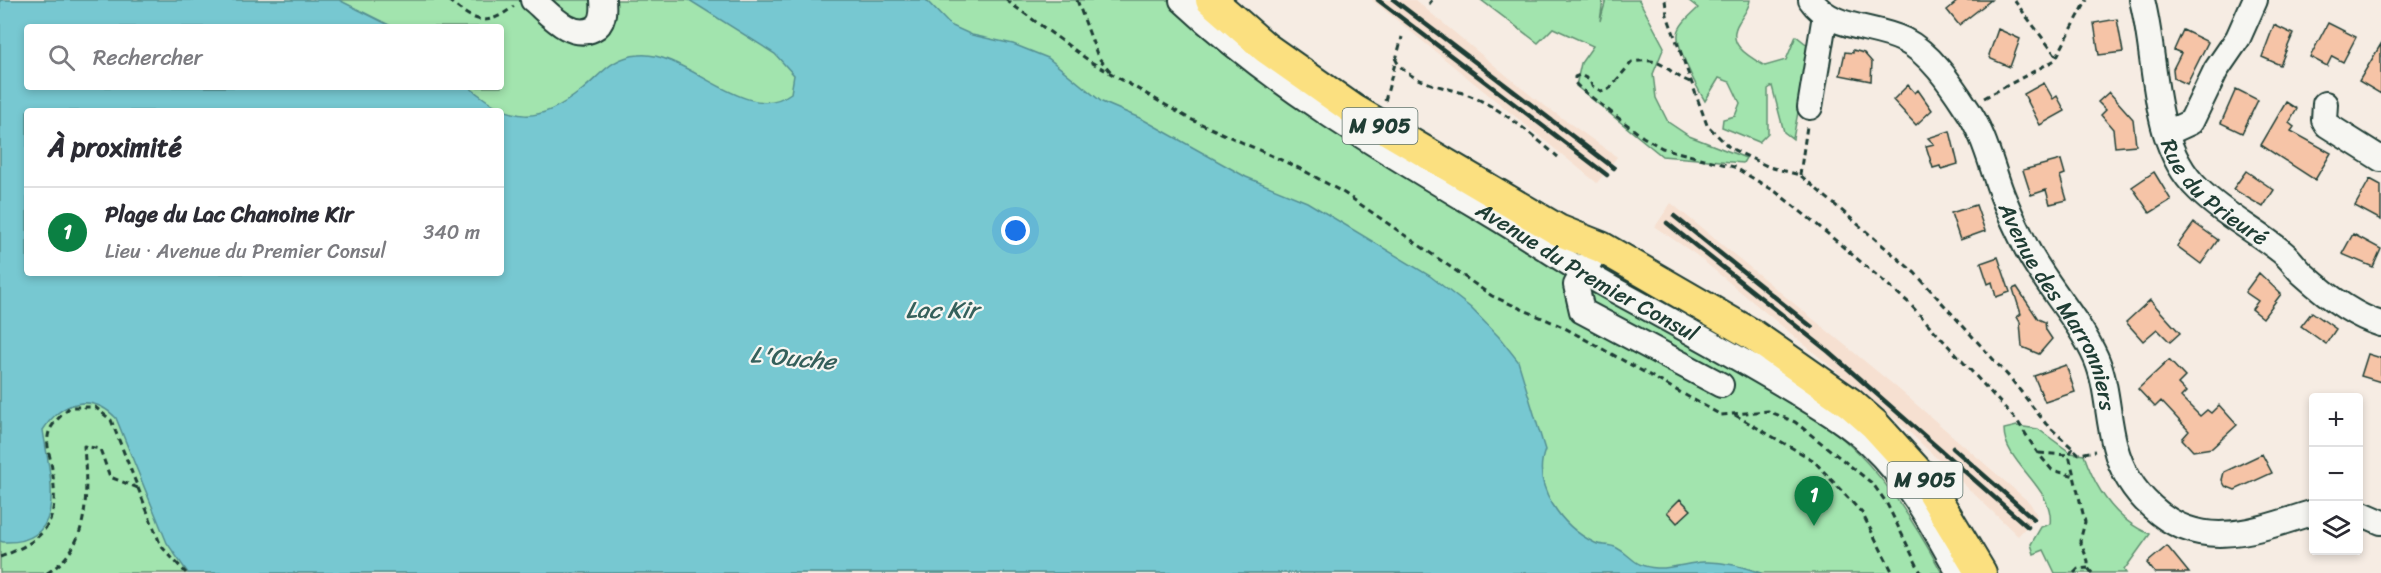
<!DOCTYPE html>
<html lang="fr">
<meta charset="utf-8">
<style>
:root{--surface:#fff;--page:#f7f7f7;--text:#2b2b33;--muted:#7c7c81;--line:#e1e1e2;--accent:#0b8043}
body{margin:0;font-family:Sriracha,sans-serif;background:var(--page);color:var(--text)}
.controls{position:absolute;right:18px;bottom:18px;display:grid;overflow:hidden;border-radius:6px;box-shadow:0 3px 9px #0003}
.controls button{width:54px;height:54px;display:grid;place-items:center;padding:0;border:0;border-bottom:2px solid var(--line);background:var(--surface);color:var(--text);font:30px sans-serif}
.you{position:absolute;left:1016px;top:231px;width:21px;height:21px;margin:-15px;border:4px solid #fff;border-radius:50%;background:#1a73e8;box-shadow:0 0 0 9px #1a73e833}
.badge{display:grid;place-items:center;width:39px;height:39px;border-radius:50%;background:var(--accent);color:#fff;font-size:20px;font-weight:700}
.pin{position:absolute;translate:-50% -50px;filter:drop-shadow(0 2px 3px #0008)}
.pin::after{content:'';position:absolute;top:32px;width:21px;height:18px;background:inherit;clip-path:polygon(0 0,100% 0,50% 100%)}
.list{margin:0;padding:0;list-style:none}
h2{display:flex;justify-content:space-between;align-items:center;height:78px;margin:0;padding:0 24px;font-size:26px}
h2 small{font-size:20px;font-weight:400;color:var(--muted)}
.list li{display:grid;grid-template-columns:39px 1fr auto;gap:18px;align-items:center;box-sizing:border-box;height:90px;padding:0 24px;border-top:2px solid var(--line)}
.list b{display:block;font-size:22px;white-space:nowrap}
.list p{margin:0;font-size:20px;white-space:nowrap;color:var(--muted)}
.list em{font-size:20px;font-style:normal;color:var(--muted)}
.icon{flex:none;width:33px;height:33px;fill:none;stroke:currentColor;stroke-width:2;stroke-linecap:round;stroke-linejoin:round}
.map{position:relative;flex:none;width:2381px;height:573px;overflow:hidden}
.search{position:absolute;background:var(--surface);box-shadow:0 3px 9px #0003;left:24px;top:24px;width:480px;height:66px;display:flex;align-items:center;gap:15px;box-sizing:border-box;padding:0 21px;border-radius:6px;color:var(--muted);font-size:22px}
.panel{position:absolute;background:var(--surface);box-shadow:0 3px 9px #0003;left:24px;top:108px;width:480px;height:168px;border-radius:6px}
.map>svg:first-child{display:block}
</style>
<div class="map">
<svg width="2381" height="573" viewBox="0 0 2381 573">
<rect width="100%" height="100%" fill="#f6ece3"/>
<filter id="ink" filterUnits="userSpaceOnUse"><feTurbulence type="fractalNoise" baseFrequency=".0167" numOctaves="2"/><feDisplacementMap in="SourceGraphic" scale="12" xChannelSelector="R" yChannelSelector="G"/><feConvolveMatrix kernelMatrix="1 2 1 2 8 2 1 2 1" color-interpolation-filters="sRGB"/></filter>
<g filter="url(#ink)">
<path fill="#f6e0d1" d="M1372,0H1415L1534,98L1617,157L1597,183Z
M1671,203L1895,386L2030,503L2037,515L2018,536L1905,428L1695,254L1655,227Z"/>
<path fill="#a2e4ae" stroke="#609071" stroke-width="1.5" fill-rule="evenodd" d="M0,0H1169L1220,46L1826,425C1877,464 1912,517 1942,573H0ZM27,27H501V87H27ZM27,111H501V273H27Z
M1481,0H1603L1600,21L1606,0H1639L1664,47L1653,74L1656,98L1668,122L1689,136L1746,158L1743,163L1662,156L1576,86L1581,63L1593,46L1553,28L1538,43Z
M1688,0H1750C1749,9 1743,15 1739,22C1725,44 1748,56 1765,66L1786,60L1796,36L1810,47L1793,139L1784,132L1772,86L1768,89V133L1759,142L1722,127L1723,119L1735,116L1740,103L1730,82L1719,78L1705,101C1697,88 1676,47 1678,34C1679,24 1691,15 1698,8Z
M2017,426L2038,429L2071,453L2084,455C2096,490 2115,520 2150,534L2124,570L2126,573H2055L2044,550L2034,554L2031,544L2041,527L2050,524C2055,488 2004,464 2004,429Z"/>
<path fill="#77c8d1" stroke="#549092" stroke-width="1.5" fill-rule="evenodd" d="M0,0H339L393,27H27V87H469C513,123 537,125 582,90C601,75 611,57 639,55C687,50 746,127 791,93L794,75L775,54L689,0H926L950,25L972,35L1013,44L1048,58L1102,102L1142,119L1246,177L1307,202L1430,276L1471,308L1499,337L1518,361L1545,450C1531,486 1562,527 1595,543C1601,546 1610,544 1617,548C1634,557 1632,566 1657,568C1671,569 1688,563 1703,562C1723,561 1742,566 1761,573H188L167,543L116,418C91,392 61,402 43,430C49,473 71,545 3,542L0,541ZM27,111H501V273H27Z"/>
<path fill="#f6c4a7" stroke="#1f3d34" stroke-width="1.5" d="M1959,0H1991L1959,25L1947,10Z
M2117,19L2123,52L2099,55L2094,23Z
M2328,23L2356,37L2343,62L2332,56L2327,66L2310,57Z
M2274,25L2293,34L2280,65L2262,57Z
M1998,29L2020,39L2010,67L1991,59L1989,55Z
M2183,30L2208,42L2187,84L2174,78L2173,69L2181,53L2174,50Z
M2381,44V94L2359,81Z
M1853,50L1864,53L1872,62L1871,81L1840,75L1845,52L1853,53Z
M2044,83L2053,99L2057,96L2065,111L2040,125L2024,94Z
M1908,85L1915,93L1918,90L1932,110L1916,125L1893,100Z
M2236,89L2258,100L2242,133L2221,123Z
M2109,92L2133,119L2136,145L2115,147L2113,129L2101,115L2106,110L2098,102Z
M2286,102L2297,109L2289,123L2294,127L2291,131L2331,153L2315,180L2261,145Z
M1950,131L1958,164L1941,169L1940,166L1933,168L1926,146L1934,144L1928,138Z
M2061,160L2065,174L2060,176L2067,200L2050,204L2046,190L2031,195L2023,170Z
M2246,171L2274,190L2263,207L2233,189Z
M2154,172L2171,200L2150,213L2132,187Z
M2370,179L2381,185V220L2355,206Z
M1976,205L1985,231L1960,240L1951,213Z
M2194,223L2218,240L2201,264L2177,246Z
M2353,234L2381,249L2373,267L2342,254Z
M1998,257L2010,292L1996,297L1992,282L1988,284L1981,263Z
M2259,273L2281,294L2263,318L2252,309L2258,301L2245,292Z
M2017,287L2038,319L2045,322L2046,330L2052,339L2039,354L2022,347L2020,322L2017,317L2021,314L2013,289Z
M2150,300L2180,333L2170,342L2157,329L2143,341L2126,322Z
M2312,312L2336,329L2326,344L2301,326Z
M2368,354L2381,358V382L2361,376Z
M2169,360L2185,377L2178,384L2186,392L2181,397L2200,416L2207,410L2211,413L2219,405L2237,425L2212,448L2193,451L2182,439L2189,431L2161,401L2155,407L2138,389Z
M2066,365L2075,392L2045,402L2034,376Z
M2262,454L2272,473L2235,490L2225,486L2222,480L2224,472Z
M1680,499L1691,510L1677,523L1667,512Z
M2167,546L2189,573H2155L2147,563Z"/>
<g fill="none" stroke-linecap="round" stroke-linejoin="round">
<g stroke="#1f3d34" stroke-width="28">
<g id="minor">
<path d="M533,0C549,13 570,40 593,29C604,24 604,11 603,0"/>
<path id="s1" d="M1182,0C1275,87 1383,150 1492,215C1534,240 1575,269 1618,292C1677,324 1736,356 1794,391C1820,407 1848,423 1870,444C1910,482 1933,526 1959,573"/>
<path id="s2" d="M1811,0C1831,30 1874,25 1904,40C1930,53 1950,83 1965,106C1983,131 1990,161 2000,189C2007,209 2017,228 2026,247C2046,286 2078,318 2096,358C2108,386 2107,417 2115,446C2121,470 2134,491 2152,507C2201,553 2257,530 2314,512"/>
<path id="s3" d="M2142,0C2158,60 2150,143 2198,189C2223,214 2255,230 2282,252C2291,259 2296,268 2304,275C2325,294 2354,316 2381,324"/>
<path d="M2325,104L2324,120L2327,125L2381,159"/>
<path d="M1810,107L1825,15"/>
<path d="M2167,133L2191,122L2216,70L2238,38L2255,0"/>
<path d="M1591,259L1576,285L1582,311L1721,385"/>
<path d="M2358,512L2381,522"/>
</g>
</g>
<g stroke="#1f3d34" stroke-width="34">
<path id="major" d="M1211,0L1266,48L1354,110L1558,230L1601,247L1753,335L1850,403L1874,424L1925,480L1981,573"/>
</g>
<path stroke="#1f3d34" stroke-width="3" stroke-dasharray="6 4.5" stroke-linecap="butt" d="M448,0C474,21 485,29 514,6
M1006,0L1091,62L1188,118L1301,169L1344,193L1492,296L1563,327L1721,415L1768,411L1795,422L1873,484L1886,502L1921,573
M1077,0L1098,57L1111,72
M1665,0L1667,15L1707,125L1730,148L1769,167L1800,175L1915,273L2011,379L2046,424L2079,454L2095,451
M2014,0L2057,57
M1429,4L1432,0
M1395,58C1407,85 1450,86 1473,97C1505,111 1531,134 1558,157
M1690,82C1664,72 1666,56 1632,62L1609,89L1601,91L1592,86L1590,80L1580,75L1575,77V83L1581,89L1643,137L1662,148L1734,167L1776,192L1815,223L1908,302L2018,422L2037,452L2052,470L2075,476
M1984,98L2055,60L2087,0
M1385,101L1402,37
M1800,175L1807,126
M1735,415L1813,460L1862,513L1893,573
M2073,448L2069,455L2085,522L2080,541L2088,561V568L2092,573
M2039,453L2068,455
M0,557C48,539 60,521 52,469C51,458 45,444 49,432C52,423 63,414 70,407H95L111,420L161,546L186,573
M47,573C92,547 87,490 84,446L100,449L110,477L138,488
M2074,573L2078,569L2088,568"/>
<use href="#minor" stroke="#f6f6f2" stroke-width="24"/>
<use href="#major" stroke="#fbe080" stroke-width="30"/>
<path stroke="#1f3d34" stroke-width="4.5" d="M1378,0L1607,175
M1394,0L1614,168
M1674,216L1812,327
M1667,223L1829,352L2028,527
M1953,448L2034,519"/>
</g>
</g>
<g text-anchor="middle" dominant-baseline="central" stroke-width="4.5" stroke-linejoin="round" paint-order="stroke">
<g fill="#f6f6f2" stroke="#60746d" stroke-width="1.5">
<rect x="1342.5" y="108" width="75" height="36" rx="4.5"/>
<rect x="1887.5" y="462" width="75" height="36" rx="4.5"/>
</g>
<g font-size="21" font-weight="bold" fill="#1f3d34">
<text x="1380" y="126">M 905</text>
<text x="1925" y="480">M 905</text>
</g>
<g font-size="22" fill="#1f3d34" stroke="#f6f6f2">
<text stroke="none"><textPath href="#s3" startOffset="214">Rue du Prieuré</textPath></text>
<text stroke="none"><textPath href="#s1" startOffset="489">Avenue du Premier Consul</textPath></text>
<text stroke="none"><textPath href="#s2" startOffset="417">Avenue des Marronniers</textPath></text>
</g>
<g font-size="24" font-style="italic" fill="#35605b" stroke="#f6f6f2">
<text x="942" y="310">Lac Kir</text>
<text transform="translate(793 358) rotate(5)">L'Ouche</text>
</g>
</g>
</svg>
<div class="controls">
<button>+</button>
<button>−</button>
<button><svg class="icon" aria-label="layers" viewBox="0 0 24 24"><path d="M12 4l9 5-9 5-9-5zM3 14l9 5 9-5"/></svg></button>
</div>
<div class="you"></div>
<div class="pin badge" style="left:1814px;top:526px">1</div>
<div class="search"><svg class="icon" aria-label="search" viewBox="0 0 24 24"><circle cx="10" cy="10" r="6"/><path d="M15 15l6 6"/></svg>Rechercher</div>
<section class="panel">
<h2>À proximité<small></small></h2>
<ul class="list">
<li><span class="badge">1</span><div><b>Plage du Lac Chanoine Kir</b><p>Lieu · Avenue du Premier Consul</p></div><em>340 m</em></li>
</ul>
</section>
</div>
